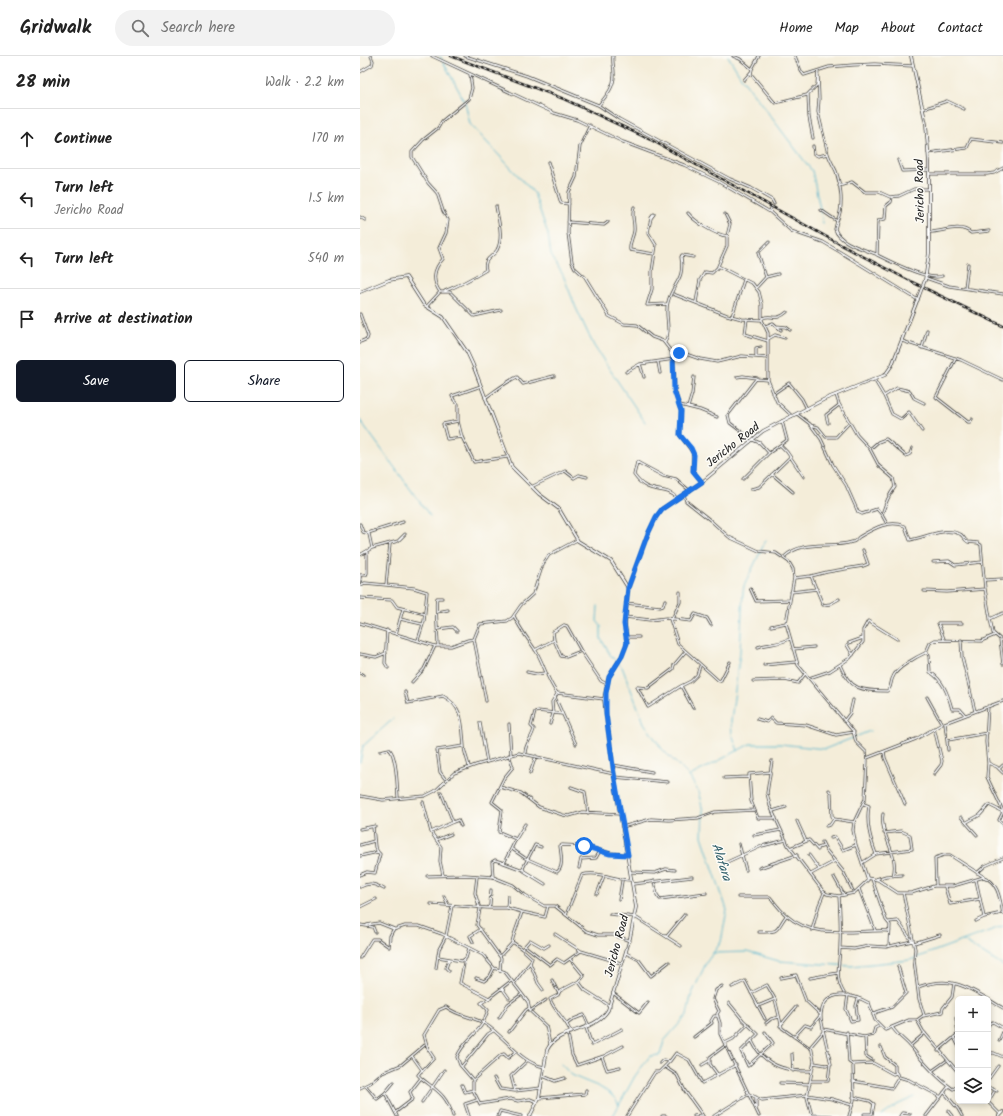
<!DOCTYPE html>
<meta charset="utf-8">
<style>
:root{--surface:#fff;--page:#f2f2f2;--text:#222;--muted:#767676;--line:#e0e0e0;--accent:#111827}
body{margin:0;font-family:Kalam,sans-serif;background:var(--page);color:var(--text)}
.controls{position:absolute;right:12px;bottom:12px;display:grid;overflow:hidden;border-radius:6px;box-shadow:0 2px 6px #0003}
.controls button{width:36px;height:36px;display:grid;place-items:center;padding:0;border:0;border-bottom:1px solid var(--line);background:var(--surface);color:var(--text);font:20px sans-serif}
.stop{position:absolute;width:12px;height:12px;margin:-9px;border:3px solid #1a73e8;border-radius:50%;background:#fff}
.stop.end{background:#1a73e8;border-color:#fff;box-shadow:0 1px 4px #0008}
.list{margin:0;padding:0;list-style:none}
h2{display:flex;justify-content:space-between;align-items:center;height:52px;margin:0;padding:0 16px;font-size:17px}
h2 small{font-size:13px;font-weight:400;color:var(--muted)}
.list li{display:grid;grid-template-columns:26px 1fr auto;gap:12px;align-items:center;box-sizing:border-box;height:60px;padding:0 16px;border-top:1px solid var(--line)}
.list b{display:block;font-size:15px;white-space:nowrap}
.list p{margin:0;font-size:13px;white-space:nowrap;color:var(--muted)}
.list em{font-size:13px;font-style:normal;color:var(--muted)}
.actions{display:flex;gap:8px;padding:12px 16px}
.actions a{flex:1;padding:9px 0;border:1px solid var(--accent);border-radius:6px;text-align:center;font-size:14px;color:var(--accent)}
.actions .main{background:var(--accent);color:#fff}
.icon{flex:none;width:22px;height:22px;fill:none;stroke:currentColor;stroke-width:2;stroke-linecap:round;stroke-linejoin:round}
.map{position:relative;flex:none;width:643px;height:1060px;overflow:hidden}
header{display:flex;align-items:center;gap:24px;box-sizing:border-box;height:56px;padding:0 20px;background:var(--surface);border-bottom:1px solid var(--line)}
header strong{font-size:19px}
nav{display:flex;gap:22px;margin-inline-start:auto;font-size:14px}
.search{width:280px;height:36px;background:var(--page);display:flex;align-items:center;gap:10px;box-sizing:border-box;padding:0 14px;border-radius:22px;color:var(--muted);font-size:15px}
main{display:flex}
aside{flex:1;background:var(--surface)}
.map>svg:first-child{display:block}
</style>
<header>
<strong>Gridwalk</strong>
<div class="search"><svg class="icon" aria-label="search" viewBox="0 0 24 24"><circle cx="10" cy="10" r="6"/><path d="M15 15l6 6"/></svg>Search here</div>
<nav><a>Home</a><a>Map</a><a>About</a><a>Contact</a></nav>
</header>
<main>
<aside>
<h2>28 min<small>Walk · 2.2 km</small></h2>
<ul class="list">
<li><svg class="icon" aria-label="ahead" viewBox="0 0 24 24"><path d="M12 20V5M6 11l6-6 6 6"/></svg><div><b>Continue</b></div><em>170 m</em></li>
<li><svg class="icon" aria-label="left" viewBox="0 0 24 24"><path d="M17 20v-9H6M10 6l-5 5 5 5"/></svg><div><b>Turn left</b><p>Jericho Road</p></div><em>1.5 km</em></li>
<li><svg class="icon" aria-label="left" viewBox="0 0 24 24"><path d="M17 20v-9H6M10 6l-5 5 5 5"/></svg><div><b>Turn left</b></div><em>540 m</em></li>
<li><svg class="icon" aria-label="arrive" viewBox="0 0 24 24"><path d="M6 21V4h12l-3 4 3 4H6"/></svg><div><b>Arrive at destination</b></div></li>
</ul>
<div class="actions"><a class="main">Save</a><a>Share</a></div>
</aside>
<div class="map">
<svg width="643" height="1060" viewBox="0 0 643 1060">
<rect width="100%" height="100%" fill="#fdfcf7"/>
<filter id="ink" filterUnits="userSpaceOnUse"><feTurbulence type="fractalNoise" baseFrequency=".025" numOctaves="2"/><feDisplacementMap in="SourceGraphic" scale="8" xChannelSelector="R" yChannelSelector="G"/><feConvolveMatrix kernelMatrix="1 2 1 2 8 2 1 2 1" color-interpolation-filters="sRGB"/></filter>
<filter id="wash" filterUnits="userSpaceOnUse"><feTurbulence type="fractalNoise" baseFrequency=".012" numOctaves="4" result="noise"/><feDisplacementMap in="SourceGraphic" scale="16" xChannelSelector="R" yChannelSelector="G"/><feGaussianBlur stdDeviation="0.9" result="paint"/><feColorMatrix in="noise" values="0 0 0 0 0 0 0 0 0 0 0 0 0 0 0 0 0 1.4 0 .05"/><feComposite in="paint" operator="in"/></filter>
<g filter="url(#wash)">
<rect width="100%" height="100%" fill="#f4edd9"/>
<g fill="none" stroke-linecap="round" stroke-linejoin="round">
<path stroke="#4eb3cd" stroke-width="1" d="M80,0L105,46L110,68L174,137L188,178L191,199L203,219L216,252L234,290L285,366
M368,0L381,21L452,115L463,167
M0,364L70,460
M238,550L237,565L241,570V583L251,600L262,611L284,667L302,693L329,720L338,735L343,755L342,780L367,854L361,886L346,907L331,940L327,959L304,985L300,999L290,1000L275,1020L253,1060
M378,695L372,678L371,665L380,596L383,536L384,530L406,484
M0,706L3,690L33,663
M330,720L390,688H421L465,693L510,675
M603,885L643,910
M353,897L387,896L419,905L491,910L550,904L643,870
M201,1008C204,1011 208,1016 212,1019C228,1028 251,1031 259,1049
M522,1060L537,1049L554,1041"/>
</g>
</g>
<g filter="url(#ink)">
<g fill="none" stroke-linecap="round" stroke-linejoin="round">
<g stroke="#3c3b38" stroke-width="3">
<path id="minor" d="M72,0L194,57L217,64L263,86L324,109L359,126L410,156
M105,0L167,20L238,49L259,63L370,123L391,132L412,144L414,148
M373,0L380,3L392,13L391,18L415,47L447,39L457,29L458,15
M435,0L441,15L444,19L469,11L493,9L515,8L553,10
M392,13L399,0
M0,16L12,9L13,5L11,0
M458,19L459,43L458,56L468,98
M384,24L391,16
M448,38L449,61L453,82
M239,49C247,39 255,30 254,17C254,11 252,6 253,0
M563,53L587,45L604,53
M230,69L220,90L216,121L209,136L208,177L212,206L215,212L225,221L249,260L264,268L277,269L292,281L303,285L313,298L315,335L321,355L320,379L333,397V415L342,426
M453,90L454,98L458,100L468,98C470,104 473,109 476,115C481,130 484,151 477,165L461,154
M568,97L607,92L611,83L643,87
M538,104L542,115L569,114
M188,106L201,147L209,148
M569,118H627L634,117L643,112
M479,130L492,126L505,136H519L530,141L539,140L554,133H568
M532,141L531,146L526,150L525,163L519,164L518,166L517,199C529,205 570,226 582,220
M274,151C271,160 275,167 274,175C273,182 269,187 270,194L294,198
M411,152L410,156L431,175L463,186L480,196L558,244
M328,157C335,166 356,179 367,180
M294,158L291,162L288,176L296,189L292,215V233L287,249L307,248
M365,158L370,168L367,180V190L358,210L393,228L399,236L402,248V264L408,277V324L417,346L432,360
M0,161L5,164
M477,165L475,173C479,187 503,193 516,198
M208,166L244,169L248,166
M570,176C583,176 599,167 611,177L629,175
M406,221L418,218
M566,222L589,230L643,238
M396,232L406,221L398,197L409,186
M605,232L608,208
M85,235C100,229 113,222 126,214C123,202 132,202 137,194C144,181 138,163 136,150
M81,236H90L114,260L141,254
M313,238L367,259L382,263L402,264
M336,246L340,224L345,216L352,217L358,211
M67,250L80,236C72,225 73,213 83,203L79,192L86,177L88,164L83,155L77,137L68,127L52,101V96L63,84L78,72L82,65L109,43L112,32L110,18
M0,258L8,280L7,283L0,286
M372,260L384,224
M403,262C411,258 416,266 427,256
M387,263L385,278L408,285
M406,270L413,267L421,274
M416,270L426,271L430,274
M408,283L415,279L425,282
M542,285L601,304L643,324
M305,286C312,274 304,258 308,246C313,226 325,225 321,201L322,199L333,201
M562,292L567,274
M313,298L323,297L340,303L357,306L382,300L408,302
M396,301V292L401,291
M596,302L576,341L608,366H610L612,363
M298,306L300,317
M280,308L284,321
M266,316L280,308L314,303
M377,321L383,320L397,322
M515,325L524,340L537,332L550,335L554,342L564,347
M413,338L429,327L442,343L447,353
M476,339L479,348L497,379L510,393L519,410L533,422L535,431C528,440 525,448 522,459L527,468
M524,340L532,358L541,363L549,356L562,375
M125,342C135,335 146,326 157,321L163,328L194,320
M320,349L340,354L357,361
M328,351L332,338L334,321
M437,358L450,368L461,383L473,409L486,429L498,456L502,458L517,453L522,459
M98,365V348L94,344L92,340L121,330
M468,367L466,359L479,349
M450,369L458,371L466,381H476L490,366
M102,381L87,383L83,368L98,365L102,381L114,406L147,401
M393,384L400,387L409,397
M390,386L387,380L370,367L368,359L396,323L408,324
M420,389L427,396L444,421
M510,393L518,386L526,383L546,400L550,398L552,392
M412,418L433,436
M383,423L409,397L427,384L422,365
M173,430L205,415L214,422L219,419L227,421
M391,433L399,431L430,401
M324,439L326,445L350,464L369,481L399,495L416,497L429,506L433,513L434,522L426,567L438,609L493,675L496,686L506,696L507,705L505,743L494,766L493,774L496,789L508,824L494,837L479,840C480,856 481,873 480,889C480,907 474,921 484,937
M317,442C304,428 289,441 274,419L277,406L303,420L316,423L330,435
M0,468L3,476L9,478L12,492L0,499
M8,477L43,466
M12,492L38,485L45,478
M424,501C443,483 469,493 492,486C495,486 497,483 499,481C513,473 529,463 545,470L550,484C566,481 584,471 600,478C603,479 604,484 608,486L618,487L621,489L625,533
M573,506L589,505L595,509L622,506
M0,519H6L7,517V496
M0,520L2,528
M451,520L463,549L470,548L479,543
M434,522L451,520L467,516L503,510L508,508L503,494
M625,524L643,523
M0,529L5,527L26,529L30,488
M26,529L54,532L67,536L64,565L58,584
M390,532L396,545L429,544
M564,535L587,536L625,533L630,562
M431,536L457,533
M0,542L32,544L37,551L65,558
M266,547L300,551L303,550L305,544
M77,556L88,554
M643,557L630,563L633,577L640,583L643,608
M154,560C160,573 168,583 176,595C184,608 187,624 197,637L244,643
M265,561L290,564L306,562L331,565L335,558L347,562L351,569
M40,563L62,568
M310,563L318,588L359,625L361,624L370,606
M312,563L320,546V536
M0,567L75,590H91L108,584L114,583L126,645
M411,570L426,567
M78,573L93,571L97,575
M27,574L25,607L28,612
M36,578L43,553
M267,581H279
M114,583L120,568L147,565L152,562L161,549L173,538L183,508L189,499L217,484
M584,583L578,567H602
M194,584L193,576L204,569L207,570L221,595
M601,584L602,601L615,655
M78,590C78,581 75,548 77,542H82
M398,591C411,586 415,590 430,583
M433,593L454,591
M175,594L194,584L201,600L206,601L221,595L241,625L247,628
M566,596L570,587L575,584L621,585L635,579
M0,598L16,601L26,597
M493,599L487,589L489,587L503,582
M404,609L436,606
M480,609C490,634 502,635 527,635C532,632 530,626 533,621C536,612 558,600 567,596L569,600L570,616C583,624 588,638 592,653H600L605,659
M167,616L177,618L185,617
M0,617L3,619
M449,622L470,615L490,602L503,586V574L508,565L537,583
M393,625L425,624L438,627L445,618
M52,626L64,613L75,590
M321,630L331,625L337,619L340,610
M277,631L288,651L321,630L333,652
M277,631L288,632L313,613L314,609L325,596
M45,636L48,647L83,640C104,651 102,669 104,690C104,697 108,704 109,711
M195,641L216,688
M567,641L582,668
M628,650L626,686L628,707L627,721L643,755
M397,663L407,666L411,662L416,667L446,669L476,679L494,676
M484,665L490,657L493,644
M120,667L127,706
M585,667L588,694
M149,668L151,699
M190,668L193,658L192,646L197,638
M574,672L582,705L581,709L574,718
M588,684L627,677
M20,695L29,693C37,699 37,730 38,741
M524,696L525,702L545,748
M165,697C165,688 172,682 174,673L171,670L175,656L178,655L202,658
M507,702L556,683L582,668L643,645
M412,705L407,737L410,750L428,789L463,835L467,838L479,840
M628,707L637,711L643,717
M253,709L292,716
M639,713L643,709
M411,716L389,718L391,745L398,762H416
M170,717L176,700
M254,721L308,726
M364,722L389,721
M86,724L80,716L77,694L104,690
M140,731L161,737L179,751L203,759L209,760L223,756L260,758
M211,731L225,736L228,757
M469,734L471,737L472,760L474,763L494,766
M0,740L23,744L65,740L75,735L94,717L116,709L159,697L254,718
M63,746L71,776L81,791L80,805L83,819
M504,748L509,750C506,767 510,782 516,798
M413,755L426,751
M643,756L639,764L643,768
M523,758C519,778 540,799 533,820
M601,761L617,779
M437,765L446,785
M93,766L98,764L101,770
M607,766L620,759L629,749L643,756
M466,770L470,769L474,763
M13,771L15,791L18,796
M262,771L291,763L309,764L338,762L355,756L394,754
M0,773L15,770
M71,776L93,766L81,736
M394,779L421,774
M471,782L475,781L483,794L496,789
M156,783L165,768
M76,784L91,778
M462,786L466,794L483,815L494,837
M379,788L386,814
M0,789L14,785
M181,791L175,789L163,812L164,815L185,828
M430,792L449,784L458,794V792L464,790
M152,793L165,802L197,816C204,811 201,798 200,790L202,789L225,790L250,797L268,799
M449,799L459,813
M0,800L18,796L20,798L15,817L7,816L0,819
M367,806L402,790L426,784
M144,807L163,814
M502,807L516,798L552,793L550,779L541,775L524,777
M219,812L221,803L236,802L240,795
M399,812L437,799
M271,816L295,817L306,813L315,814
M617,817L625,810L643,802
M451,818L475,805
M67,820L105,819L133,821L153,829L165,839L184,850H195L226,875L238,879H254L270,885
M117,821L115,837L120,853L117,869L141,902L140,914
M133,821L132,806L135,804L144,807L156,783L139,776L142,754L132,746L144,722L153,711L149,699
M474,821L484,839
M507,822L518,824L538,837H551L574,830H593L624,821C639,827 640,844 643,858
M512,823L526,864L530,869L529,890
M516,823L526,820L542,819
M616,824L624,861L642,857
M294,825L297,839L300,843L346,837
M273,828L332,821
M576,829L575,802L584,799H590L624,821
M0,831C10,826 15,828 24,833
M585,831L590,848L620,843
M499,833L515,874
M543,837L555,893L554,904L559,943L564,959L557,964
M237,838L244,820
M84,840L88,849
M378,841H410C415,847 420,854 426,859C455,885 496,873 530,875
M259,844L262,825
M71,848L128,852L130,849L131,834
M0,851L16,843
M128,852H147L148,840
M162,856L185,861L188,850
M250,858L275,861L321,890
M206,859L222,819C238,814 256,825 272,824
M616,865L624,861
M529,866L538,865L552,885
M0,869L13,871L15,876
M7,869L19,867L34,873
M452,874L459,849L464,837
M399,876C421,876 415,875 426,860
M195,878L221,895L261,907
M307,880L325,858
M113,886L110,880L121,873
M152,887H154L162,893L170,884L184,892L189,889
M165,890L190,909L197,903L204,907L221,895
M480,892L494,893L509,890L526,891L552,885L554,887L580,879
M162,893L172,902L170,907L178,927L183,934
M266,897L279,904L291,920L309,906
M140,900L152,887C152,882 160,863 162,856L147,852
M78,901L102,905L106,902L109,892
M0,902L12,883H18L29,891L30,880L33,874L45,870H59L82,878L123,899L134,912L145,916L162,938L168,946L170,955L186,970L190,988
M89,903L86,912L89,915
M105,903L100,927L129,942L151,925
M210,903L224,920L219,926L225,934L250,950
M76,912L79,893L86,880L92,850
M116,922L124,925L130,920L134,912
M421,922L436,919L446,945L461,959
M450,922L478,917
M192,924L198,936
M154,928C159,921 164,913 170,907
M362,930L356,934L353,943L359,955L357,958L360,967V978L399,1060
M372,931L385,925L398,950L415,943
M558,931C595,918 612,934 643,952
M142,932L149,942
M253,937L279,957L288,946
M391,937L407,929L415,943L422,972L450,992
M488,939L486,953L491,965L498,964L496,950L498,943
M369,947L383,964L398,978L381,995L388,1010L413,987L405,976
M398,950L405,963
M170,955L186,944
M513,959L517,956L532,951L546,937L538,910
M563,960L582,956L583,952L592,941L594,928
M139,962L148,948L162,938
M123,967C116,979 102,987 97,1001L100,1009L113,1024L141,999L144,998L148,1002L155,996
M123,967L128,954L121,947L130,942
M406,967L411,963L419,961
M207,968L214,963L224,959L229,970
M420,970L436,951
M628,970L630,967L633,966L643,972
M532,971C537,979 545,984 551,991C563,1006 577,1022 593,1033L598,1030
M226,972L232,989L262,973
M463,973L504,981L513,979L515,972L519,970
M149,976L166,954L169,952
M487,976L489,1006L493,1009L494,1044L489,1060
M211,977C207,964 194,955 190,943L198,939L200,935L219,925
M208,978L212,999L217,1009L244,1000L263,990
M598,978L596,962L598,961
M334,981L352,967L351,965L354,960H358
M434,981L445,969L451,971L460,960
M505,981L506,1000L512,1004
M594,981L598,989
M392,985C403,1009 427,1016 452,1015
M639,985L643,976
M365,987L373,983L388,968
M550,990L565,977
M521,991L525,1001L535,1009V1015L539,1021L549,1024L581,1041
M578,995L598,978
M628,997H634L643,1001
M432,998L433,1015
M242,1001L247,1014L260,1011
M300,1007L303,1004L310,1005L316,997L329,1004L342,1027L376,1009
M454,1007L466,1009L471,1008L463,974
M493,1008L513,1007L533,1018L536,1017
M342,1009L349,1005
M102,1010L128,978L133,975
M305,1011L317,1019L325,1035L343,1060
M62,1015L74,1002L68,993L64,979L79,954L86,951C99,961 113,960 125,968C146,981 159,1006 184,1011
M572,1015L586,1005
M358,1019L350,1008V1001L366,989
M183,1020L195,1025L205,1022
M61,1022C77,1035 86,1038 93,1060
M134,1022L140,1033L155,1035L181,1032
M113,1024V1034L120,1048L150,1043L158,1045L170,1043L177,1046
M628,1024L638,1010
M451,1025H468L470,1009
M493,1025L532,1032L539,1021
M420,1027L450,1028
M102,1029L105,1036L113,1034
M6,1030L17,1043L25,1037L34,1026
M628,1031L637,1035
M0,1032L10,1027L22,1017L41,1009L66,988
M155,1035L151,1020L167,1005
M584,1036L598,1053L602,1060
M25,1037L37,1060
M389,1038L402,1044L447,1039L472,1043L492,1049
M493,1041L510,1045L514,1048L512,1058H504
M179,1042L225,1038L226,1034
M627,1045L640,1058
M62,1046L84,1014
M628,1046L634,1036
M396,1053V1041
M588,1055L592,1060
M36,1056L53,1043L50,1036L61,1022L58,1019L62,1014L52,1000
M452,1059L472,1060
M109,1060L105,1048L117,1044
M138,1060L140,1055L161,1060
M267,1060L295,1016H299L310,1005
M302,1060H306
M334,1060L342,1059
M354,1060L389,1038
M452,1060L447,1041L454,1005L451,990L463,976C464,970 460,964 461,958C465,931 493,938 509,947L515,964L525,974L549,964H557L563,975L598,1016
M540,1060L542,1057L550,1058
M566,1060L589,1030"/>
</g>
<g stroke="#3c3b38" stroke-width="3.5">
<path id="tertiary" d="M551,0L566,68L569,106V197L565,224
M0,236L29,224L46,221L64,249L83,261L107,296L113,309L152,411L179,438L199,453L218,485L251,505L268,532
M170,1060L179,1042L187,994C198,971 233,978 248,954L270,882L276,851L256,733L244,643L249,621L262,600L267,587L265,568L268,532L287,480L296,461L302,453L342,426L403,375L465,343L525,319L532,309L559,240"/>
</g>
<g stroke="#3c3b38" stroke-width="4">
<path id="secondary" d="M639,1060L643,1056"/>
</g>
<use href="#minor" stroke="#fff" stroke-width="1.5"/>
<use href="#tertiary" stroke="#fff" stroke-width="2"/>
<use href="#secondary" stroke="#fff" stroke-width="2.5"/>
<g stroke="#1c1c1c" stroke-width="2.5">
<path id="rail" d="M91,0L204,43L291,84L485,191L552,226L643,270"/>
</g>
<use href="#rail" stroke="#fdfcf7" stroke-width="1" stroke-dasharray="3" stroke-linecap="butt"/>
<g stroke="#3c3b38" stroke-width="3.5" stroke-linecap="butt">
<path id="tertiary-bridge" d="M559,240L565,224"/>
</g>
<use href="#tertiary-bridge" stroke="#fff" stroke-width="2"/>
</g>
</g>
<g fill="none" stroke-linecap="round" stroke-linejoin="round" filter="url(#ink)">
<path stroke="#1a73e8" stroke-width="5" d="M224,790L250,798L268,799L254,718L246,658V637L249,621L262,600L267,587L264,568L268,532L287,480L296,461L302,453L342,426L333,415L334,399L331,392L320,379L321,355L314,335L313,298L319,297"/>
</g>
<g text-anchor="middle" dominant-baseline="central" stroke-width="3" stroke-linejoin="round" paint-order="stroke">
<g font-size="12" fill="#1c1c1c" stroke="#fdfcf7">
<text transform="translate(560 135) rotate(-91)">Jericho Road</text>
<text transform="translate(373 389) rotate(-38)">Jericho Road</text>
<text transform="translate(257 890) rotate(-75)">Jericho Road</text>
</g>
<g font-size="13" font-style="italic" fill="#32606c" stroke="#fdfcf7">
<text transform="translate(361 806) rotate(72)">Alafara</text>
</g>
</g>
</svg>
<div class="controls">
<button>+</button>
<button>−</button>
<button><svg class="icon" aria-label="layers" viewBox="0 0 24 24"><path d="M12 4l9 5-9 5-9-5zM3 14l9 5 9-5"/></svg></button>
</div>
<div class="stop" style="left:224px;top:790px"></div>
<div class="stop end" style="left:319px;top:297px"></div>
</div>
</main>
